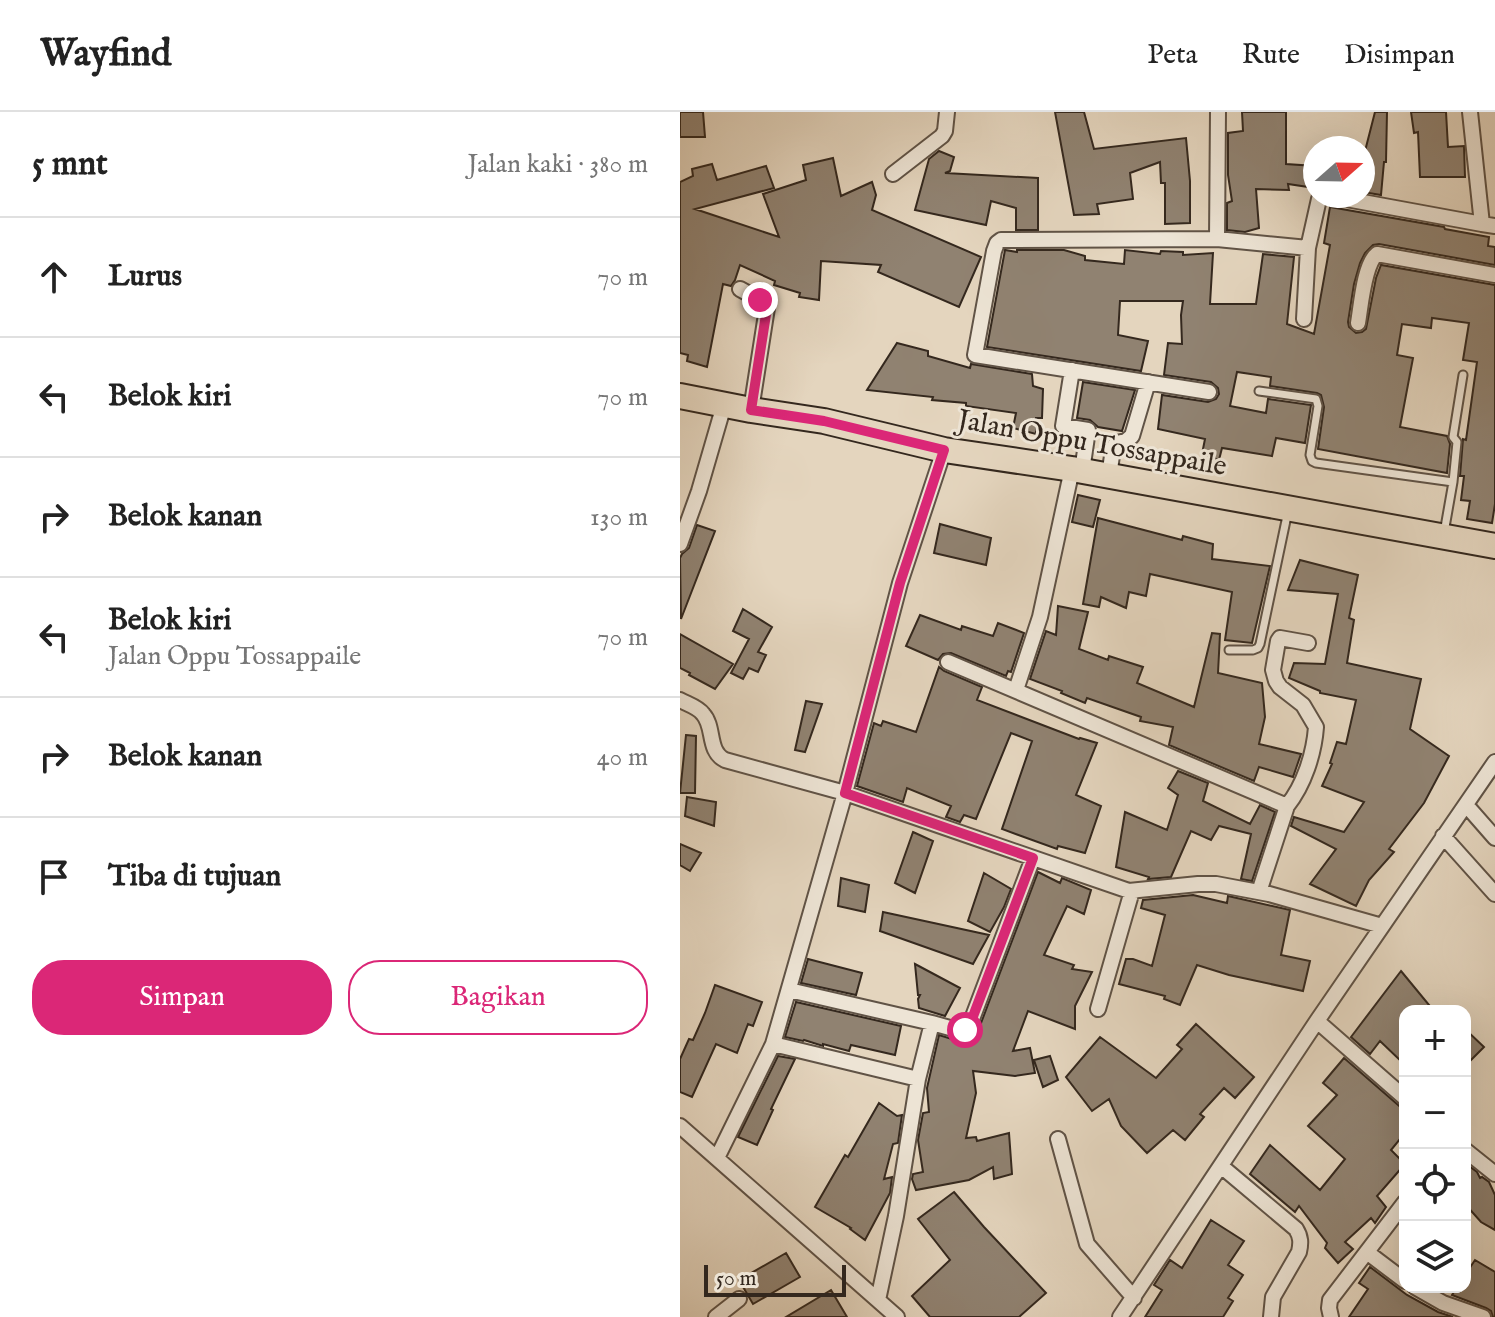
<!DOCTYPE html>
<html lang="id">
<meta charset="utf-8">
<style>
:root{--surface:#fff;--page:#f2f2f2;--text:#222;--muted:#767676;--line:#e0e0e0;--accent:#db2777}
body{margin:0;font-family:"IM FELL English",serif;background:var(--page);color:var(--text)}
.controls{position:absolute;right:24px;bottom:24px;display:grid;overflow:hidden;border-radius:16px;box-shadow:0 8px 32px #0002}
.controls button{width:72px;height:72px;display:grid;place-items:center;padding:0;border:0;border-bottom:2px solid var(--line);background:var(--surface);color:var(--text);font:40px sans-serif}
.compass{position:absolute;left:623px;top:24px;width:72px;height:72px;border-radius:50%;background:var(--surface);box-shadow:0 8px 32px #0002;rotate:70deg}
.scale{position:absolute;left:24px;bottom:20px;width:142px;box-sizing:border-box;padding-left:8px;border:4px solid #34281e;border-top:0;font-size:22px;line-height:28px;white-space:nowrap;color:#34281e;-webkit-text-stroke:6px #ede4d5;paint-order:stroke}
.stop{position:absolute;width:24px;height:24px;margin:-18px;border:6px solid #db2777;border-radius:50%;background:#fff}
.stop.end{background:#db2777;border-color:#fff;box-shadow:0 2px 8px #0008}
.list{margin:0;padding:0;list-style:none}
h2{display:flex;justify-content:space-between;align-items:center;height:104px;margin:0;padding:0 32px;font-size:34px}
h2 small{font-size:26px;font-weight:400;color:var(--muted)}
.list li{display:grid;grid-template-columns:52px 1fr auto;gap:24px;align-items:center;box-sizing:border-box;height:120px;padding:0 32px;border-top:2px solid var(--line)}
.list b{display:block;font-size:30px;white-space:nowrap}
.list p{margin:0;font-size:26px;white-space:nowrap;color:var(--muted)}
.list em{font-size:26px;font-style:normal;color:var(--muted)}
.actions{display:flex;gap:16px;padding:24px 32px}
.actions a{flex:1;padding:18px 0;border:2px solid var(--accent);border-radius:32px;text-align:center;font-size:28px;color:var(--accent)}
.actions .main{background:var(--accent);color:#fff}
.icon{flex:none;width:44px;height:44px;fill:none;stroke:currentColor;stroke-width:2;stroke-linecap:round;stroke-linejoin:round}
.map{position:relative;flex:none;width:815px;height:1205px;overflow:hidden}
header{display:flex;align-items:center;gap:48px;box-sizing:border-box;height:112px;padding:0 40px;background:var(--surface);border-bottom:2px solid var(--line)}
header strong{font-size:38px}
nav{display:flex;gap:44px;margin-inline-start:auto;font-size:28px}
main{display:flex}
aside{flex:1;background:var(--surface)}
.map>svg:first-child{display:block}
</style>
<header>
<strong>Wayfind</strong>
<nav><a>Peta</a><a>Rute</a><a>Disimpan</a></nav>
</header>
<main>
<aside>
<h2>5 mnt<small>Jalan kaki · 380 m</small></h2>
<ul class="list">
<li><svg class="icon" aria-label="ahead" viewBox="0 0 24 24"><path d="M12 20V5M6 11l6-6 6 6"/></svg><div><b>Lurus</b></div><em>70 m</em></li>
<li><svg class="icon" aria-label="left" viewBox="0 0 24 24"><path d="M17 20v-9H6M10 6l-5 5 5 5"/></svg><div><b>Belok kiri</b></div><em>70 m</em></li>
<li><svg class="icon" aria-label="right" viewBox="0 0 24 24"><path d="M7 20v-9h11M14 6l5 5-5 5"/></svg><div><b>Belok kanan</b></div><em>130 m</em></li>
<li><svg class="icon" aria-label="left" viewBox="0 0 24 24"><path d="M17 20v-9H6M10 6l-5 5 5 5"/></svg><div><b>Belok kiri</b><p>Jalan Oppu Tossappaile</p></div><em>70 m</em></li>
<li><svg class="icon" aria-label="right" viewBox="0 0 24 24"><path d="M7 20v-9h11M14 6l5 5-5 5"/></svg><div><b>Belok kanan</b></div><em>40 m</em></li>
<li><svg class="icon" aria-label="arrive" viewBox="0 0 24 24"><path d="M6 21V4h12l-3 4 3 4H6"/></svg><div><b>Tiba di tujuan</b></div></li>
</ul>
<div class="actions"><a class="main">Simpan</a><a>Bagikan</a></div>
</aside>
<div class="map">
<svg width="815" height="1205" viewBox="0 0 815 1205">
<rect width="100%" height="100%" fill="#e4d5be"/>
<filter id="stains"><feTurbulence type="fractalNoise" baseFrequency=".0025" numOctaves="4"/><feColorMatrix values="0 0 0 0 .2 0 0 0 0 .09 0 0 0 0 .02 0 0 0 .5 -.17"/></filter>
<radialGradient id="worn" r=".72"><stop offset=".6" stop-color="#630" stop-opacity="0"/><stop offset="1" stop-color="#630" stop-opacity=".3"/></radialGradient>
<path fill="#908271" stroke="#34281e" stroke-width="2" d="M0,0H23L25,25H0Z
M375,0H404L414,37L506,26L510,69V111L485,112V71H481L480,50L450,61L453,87L417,92L419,102L394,103Z
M562,0H606V52L635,54V76L608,72L609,78L576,77L579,116L565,120L547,118V91L552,89L548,63V21L563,19Z
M695,0H707L706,50H704L701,83L683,80V47Z
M731,0H766L768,35L784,34L785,65H740L738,20L734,21Z
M259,39L274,45L270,59L265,61L358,66V118H336V96L311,89L306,113L235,98L249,47Z
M153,46L161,84L192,70L196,83L192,98L301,145L279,195L198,160L201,153L141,149L139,188L119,185L120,181L94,173L95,169L60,153L55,168L51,174L43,172L27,255L7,249L8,243L0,241V70L13,64L12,57L32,52L37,68L86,54L94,76L15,97L99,125L83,82L126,68L123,53Z
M650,95L764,115L765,117L809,125L808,134L815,135V153L699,132L693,133L685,141L680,151L674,172L668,210L669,215L676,221L682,220L686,217L696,166L701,153L815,173V392L812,411L787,407L790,389L781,388L784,364H780L783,327L786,328L797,250L783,248L789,211L752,206L751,216L722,212L717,243L733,246L720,315L767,324L770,332L767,361L638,337L644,295L641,283L637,281L590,274L591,265L557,260L550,294L586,301L588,287L631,293L625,331L596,326L592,344L542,336L539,348L522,342L525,327L478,317L482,283L528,290L536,287L539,282L538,276L531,270L484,263L488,231L502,232L501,203L503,189H440L438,223L468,229L461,259L307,235L325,138L337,140V138H384L405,144V148L444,152L445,138L480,142L481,139L503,140V143L533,141L530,192H576L583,142L614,145L607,212L634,222L650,133L644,131Z
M217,231L248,239V244L290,256L291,252L352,262L353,274L363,277L362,306H356V322L333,316L336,301L286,294V291L252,288L253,285L187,278Z
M403,270L455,278L442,319L418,315L410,308L397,306Z
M398,383L420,388L413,415L392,410Z
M418,406L502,428L503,424L533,432L532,447L590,454L572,531L545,528L552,480L470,462L466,484L449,480L446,496L421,485L419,495L403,492Z
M260,412L311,426L306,453L254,441Z
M17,413L35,419L1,507L0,446L2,442L9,436Z
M620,448L678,463L669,506L674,508L667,551L741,567L730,617L769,644L744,691L709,737L714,740L689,768L676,794L630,772L656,737L611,714L614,705L664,720L684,690L642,674L652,652L650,651L657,630L666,632L676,588L640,581V579L609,566L614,551L645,552L658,482L608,478Z
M378,494L408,500L399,537L428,548L429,544L463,555L457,571L514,595L532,521L540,522L538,561L582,571L585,605L579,632L621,642L613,665L579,655L574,669L489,633L493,615L460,609L461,605L407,586L405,591L381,581L382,579L350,567L366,519L376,523Z
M63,497L92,515L78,540L86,543L78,560L69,556L63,567L51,561L69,527L53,519Z
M240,503L281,518L282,514L313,524L318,511L344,521L331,560L328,559L326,564L271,541L263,542L258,548L226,534Z
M0,522L53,552L35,577L9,563L10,561L0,556Z
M259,555L264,559L302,575L297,588L399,627L400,626L417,631L396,683L421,694L405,741L378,734L377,737L322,717L352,629L331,621L296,707L284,703L280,710L266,705L271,694L227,676L223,690L177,674L194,611L201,614L203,609L236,620Z
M126,589L142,592L125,640L115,638Z
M6,623L16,624L15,681H0Z
M498,659L528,671L523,689L570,712L580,693L595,700L572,769L561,767L571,722L539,714L531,728L511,719L491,765L468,767L469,765L436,755L445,700L487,718L498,683L488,676Z
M7,685L36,690L34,714L5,704Z
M233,720L253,729L235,781L215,771Z
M0,732L21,741L10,759L0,753Z
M358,760L380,771L382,766L411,778L404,802L387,794L364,843L394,853L392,857L412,860L395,894V917L348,899L333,939L350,936L355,961L335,964L293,959L296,981L286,1026L296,1025L297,1029L329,1021L332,1062L314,1067L313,1055L289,1068L236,1078L232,1067L233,1062L243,1060L238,1028L243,1001L249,1000L247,976L259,923L275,928H285L291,927L298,919Z
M304,761L331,777L324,795L310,820L288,809Z
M161,766L189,773L185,800L158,794Z
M513,783L547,791L548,784L610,798L601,843L630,849L623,879L549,863L517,853L500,893L484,887L485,884L439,872L446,847H453L472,854L485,803L461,796L463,788Z
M203,800L309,823L293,852L200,819Z
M128,847L182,861L176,883L121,871Z
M235,852L280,876L265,904L239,896L238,887L240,883H238Z
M721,859L754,899H725V953L700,929L690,942L671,925Z
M35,873L82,890L73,914L68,912L57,941L36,932L12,985L0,980V947L9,927L13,928L25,901Z
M116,890L221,914L215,943L171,933L169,939L143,932V934L124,928L123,929L105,925Z
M516,912L574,965L555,986L544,976L520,1002L524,1005L505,1028L493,1018L467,1041L441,1014L429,987L412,999L386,965L420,925L476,966L502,937L497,933Z
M785,917L804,935L785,954Z
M98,944L115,947L91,997L93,998L77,1033L58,1025Z
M370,944L378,968L363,975L354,948Z
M664,946L725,999V1021L711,1038L725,1052L697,1084L706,1095L695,1111L691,1106L665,1130L673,1137L658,1151L645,1136L647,1131L619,1094L615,1100L570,1062L590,1033L640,1078L665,1047L628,1014L657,983L643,971Z
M199,991L217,1004L222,1003L218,1031L213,1032L204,1067L212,1065L210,1081L185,1128L170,1117L171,1116L135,1095L165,1043L168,1045Z
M785,1051L797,1060L800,1066L802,1065L809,1070L815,1083V1118L801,1110L785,1092Z
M274,1080L304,1115L366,1181L339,1205H250L232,1184L270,1148L238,1107Z
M531,1108L564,1129L548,1153L563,1163L548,1186L553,1189L543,1205H465L482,1178L474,1173L490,1148L502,1156Z
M106,1141L120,1165L73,1192L59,1168Z
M795,1148L815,1160V1205H813L811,1199L806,1196L772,1183L777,1175H785V1163Z
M690,1155L727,1183L758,1200L773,1205H669L688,1177L679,1171Z
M151,1178L167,1205H106Z"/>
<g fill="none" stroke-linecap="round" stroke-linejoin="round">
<g stroke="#605346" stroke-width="11">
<path id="service" d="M579,279L636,287L638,294L630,343L632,349L636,351L773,370
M764,421L773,370L777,330L773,325L783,263
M549,538H573L578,536L580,532L608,399"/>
</g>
<g stroke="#605346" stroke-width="18">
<path id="minor" d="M790,0L802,112L815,114
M213,62L262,24L265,19L267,0
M650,84L802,112
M537,127L628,136
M60,177L80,188L87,196L71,298
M624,207L628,136L639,87L645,84
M678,211C681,194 684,152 697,142L815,163
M392,258L383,314L408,318L402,359
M529,280L295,243L314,139L317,131L321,128L537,127L538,0
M429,364L433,337L436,331L446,329L452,324L468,270
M0,432L19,379L44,293
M268,550L607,694L579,780
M336,578L360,505L392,357
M0,588C7,592 18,595 23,602C35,615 27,639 45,648L165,681L449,779L518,772H536L589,782L702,814
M607,694C624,673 634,642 636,615L623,593L600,575L596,569L593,558L598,529L600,526L628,531
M787,694L815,726
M763,724L815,782
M109,878L252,911L277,918H285L289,915L353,746
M418,897L452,779
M637,909L725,986
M238,967L93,932L165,681L220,471L264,338
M0,1014L217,1205
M378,1027L407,1132L454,1186
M785,1038L815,1062
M37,1046L93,932
M541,1054L616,1117C621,1125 621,1131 619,1140L593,1185L591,1205
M688,1141L725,1169
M735,1175L763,1191L803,1205
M198,1188L216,1104L238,967L252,911
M36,1205L59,1187
M440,1205L637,909L815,650
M651,1205L649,1196L650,1188L725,1090"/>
</g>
<g stroke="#34281e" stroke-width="28">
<path id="primary" d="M0,284L71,298L144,309L264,338L392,357L815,434"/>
</g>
<use href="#service" stroke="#ede4d5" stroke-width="7"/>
<use href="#minor" stroke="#ede4d5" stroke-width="14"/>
<use href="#primary" stroke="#e4d5be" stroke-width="24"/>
</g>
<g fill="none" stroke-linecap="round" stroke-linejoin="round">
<path stroke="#db2777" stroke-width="10" d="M80,188L87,196L71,298L144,309L264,338L220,471L165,681L353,746L289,915L285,918"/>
</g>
<g text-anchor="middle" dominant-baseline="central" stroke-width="6" stroke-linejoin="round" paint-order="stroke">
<g font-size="28" fill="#34281e" stroke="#ede4d5">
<text transform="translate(412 332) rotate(10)">Jalan Oppu Tossappaile</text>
</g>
</g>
<rect width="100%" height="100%" filter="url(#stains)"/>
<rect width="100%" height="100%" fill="url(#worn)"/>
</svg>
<div class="controls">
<button>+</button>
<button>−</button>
<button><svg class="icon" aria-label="locate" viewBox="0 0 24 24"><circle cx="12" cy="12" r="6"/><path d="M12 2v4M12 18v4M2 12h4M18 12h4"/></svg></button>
<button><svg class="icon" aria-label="layers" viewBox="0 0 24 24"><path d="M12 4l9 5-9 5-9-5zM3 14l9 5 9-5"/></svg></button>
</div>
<svg class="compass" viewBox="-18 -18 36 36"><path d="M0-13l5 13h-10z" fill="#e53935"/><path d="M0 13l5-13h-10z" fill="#767676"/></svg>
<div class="scale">50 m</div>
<div class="stop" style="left:285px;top:918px"></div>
<div class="stop end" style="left:80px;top:188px"></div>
</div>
</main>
